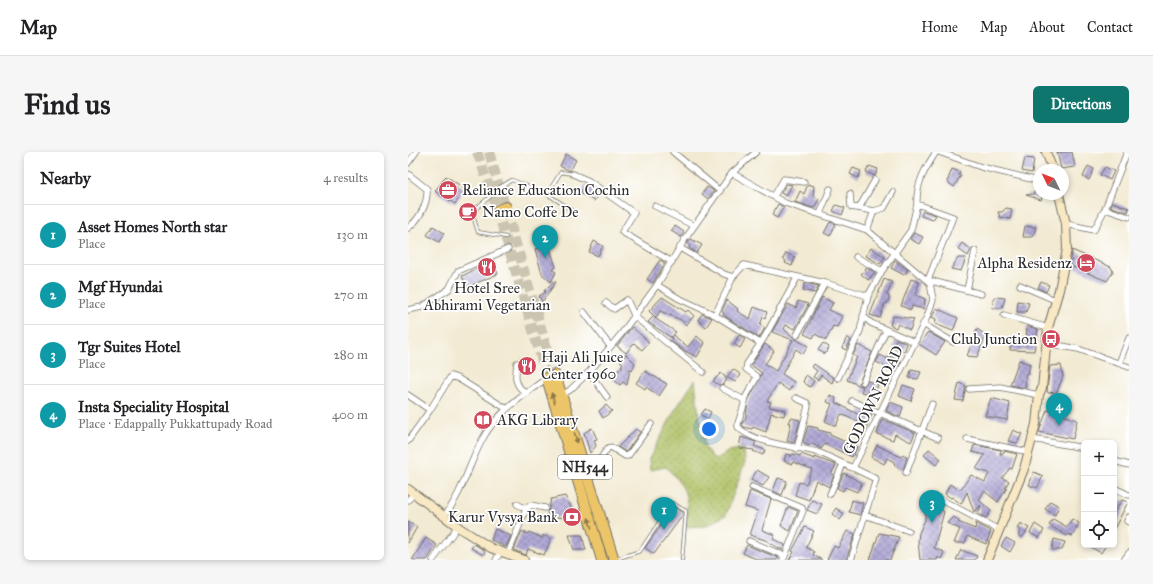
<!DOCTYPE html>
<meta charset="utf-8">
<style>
:root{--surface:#fff;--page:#f6f6f6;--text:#202124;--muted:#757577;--line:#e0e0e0;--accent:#0f766e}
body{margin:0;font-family:"IM FELL Great Primer",serif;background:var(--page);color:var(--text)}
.controls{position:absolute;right:12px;bottom:12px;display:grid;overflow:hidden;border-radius:6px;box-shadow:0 2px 6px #0003}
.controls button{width:36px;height:36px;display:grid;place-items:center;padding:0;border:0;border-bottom:1px solid var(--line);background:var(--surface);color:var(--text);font:20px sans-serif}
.compass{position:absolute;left:625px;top:12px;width:36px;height:36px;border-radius:50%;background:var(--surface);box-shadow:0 2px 6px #0003;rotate:313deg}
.you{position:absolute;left:301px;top:277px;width:14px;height:14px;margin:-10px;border:3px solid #fff;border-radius:50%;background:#1a73e8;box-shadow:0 0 0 6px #1a73e833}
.badge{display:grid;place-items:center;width:26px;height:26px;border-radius:50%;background:var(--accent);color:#fff;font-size:13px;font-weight:700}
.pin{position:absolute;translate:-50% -33px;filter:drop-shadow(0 1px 2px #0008)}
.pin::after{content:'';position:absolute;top:21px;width:14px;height:12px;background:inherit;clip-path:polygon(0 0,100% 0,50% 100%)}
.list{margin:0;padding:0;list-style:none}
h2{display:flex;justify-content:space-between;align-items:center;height:52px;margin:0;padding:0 16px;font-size:17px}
h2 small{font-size:13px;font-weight:400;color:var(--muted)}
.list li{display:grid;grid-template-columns:26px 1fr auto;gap:12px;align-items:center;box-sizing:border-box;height:60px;padding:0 16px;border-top:1px solid var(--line)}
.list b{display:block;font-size:15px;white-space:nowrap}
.list p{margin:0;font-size:13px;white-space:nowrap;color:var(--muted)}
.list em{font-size:13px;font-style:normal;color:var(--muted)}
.icon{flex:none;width:22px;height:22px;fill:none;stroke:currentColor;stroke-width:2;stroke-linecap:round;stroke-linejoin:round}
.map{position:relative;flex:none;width:721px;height:408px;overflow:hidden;border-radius:6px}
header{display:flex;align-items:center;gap:24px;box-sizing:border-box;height:56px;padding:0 20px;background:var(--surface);border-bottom:1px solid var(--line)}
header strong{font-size:19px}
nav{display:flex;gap:22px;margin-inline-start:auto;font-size:14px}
.intro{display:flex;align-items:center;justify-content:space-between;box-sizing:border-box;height:96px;padding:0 24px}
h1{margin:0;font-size:28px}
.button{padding:10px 18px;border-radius:6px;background:var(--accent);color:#fff;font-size:14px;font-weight:700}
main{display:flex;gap:24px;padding:0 24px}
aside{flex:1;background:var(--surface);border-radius:6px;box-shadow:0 2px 6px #0003}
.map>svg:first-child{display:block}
</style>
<header>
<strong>Map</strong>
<nav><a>Home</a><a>Map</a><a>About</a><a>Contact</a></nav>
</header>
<div class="intro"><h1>Find us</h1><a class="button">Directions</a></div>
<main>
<aside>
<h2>Nearby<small>4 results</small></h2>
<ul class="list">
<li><span class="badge" style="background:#0f9aa8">1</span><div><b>Asset Homes North star</b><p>Place</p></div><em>130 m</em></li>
<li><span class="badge" style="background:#0f9aa8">2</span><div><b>Mgf Hyundai</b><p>Place</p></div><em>270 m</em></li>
<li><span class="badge" style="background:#0f9aa8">3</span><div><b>Tgr Suites Hotel</b><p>Place</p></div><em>280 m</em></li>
<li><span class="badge" style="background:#0f9aa8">4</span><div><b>Insta Speciality Hospital</b><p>Place · Edappally Pukkattupady Road</p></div><em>400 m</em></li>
</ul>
</aside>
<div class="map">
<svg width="721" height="408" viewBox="0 0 721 408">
<defs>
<pattern id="park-dots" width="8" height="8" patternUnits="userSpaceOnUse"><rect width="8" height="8" fill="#adbf62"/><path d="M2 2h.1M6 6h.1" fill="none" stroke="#8d9b51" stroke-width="1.8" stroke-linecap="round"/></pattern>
<pattern id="building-cross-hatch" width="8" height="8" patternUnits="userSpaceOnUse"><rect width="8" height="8" fill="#b2aad7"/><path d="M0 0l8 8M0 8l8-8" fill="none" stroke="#918baf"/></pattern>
</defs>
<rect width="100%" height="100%" fill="#fff"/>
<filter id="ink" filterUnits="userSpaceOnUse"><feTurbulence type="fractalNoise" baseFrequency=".025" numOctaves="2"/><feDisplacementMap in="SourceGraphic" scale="8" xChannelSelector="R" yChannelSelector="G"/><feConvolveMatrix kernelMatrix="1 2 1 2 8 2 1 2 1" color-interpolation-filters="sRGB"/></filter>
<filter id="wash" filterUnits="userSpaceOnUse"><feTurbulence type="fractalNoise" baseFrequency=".012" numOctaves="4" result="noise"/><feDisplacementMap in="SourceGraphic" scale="16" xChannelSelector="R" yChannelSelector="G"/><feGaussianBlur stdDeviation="0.9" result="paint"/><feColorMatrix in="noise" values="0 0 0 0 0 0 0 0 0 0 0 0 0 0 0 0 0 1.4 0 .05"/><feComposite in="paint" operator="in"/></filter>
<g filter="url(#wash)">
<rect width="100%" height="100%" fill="#f2ead2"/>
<path fill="url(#park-dots)" stroke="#6c7546" d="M287,228L291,265L295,276L297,296L307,308L321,299L336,296L337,310L318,363L298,374L278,375C281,344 280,338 258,315L242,318L241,307L267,258Z"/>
<g id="blocks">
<path fill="url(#building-cross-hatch)" d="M649,0H664L667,15L653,17Z
M158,2L168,8L162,19L152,14Z
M617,6L626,7L624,21L614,19Z
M461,14L470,17L467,24L458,20Z
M680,14L686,17L681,28L675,25Z
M697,15L706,19L702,28L692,23Z
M445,16L453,19L450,26L442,22Z
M544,17L552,20L550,23H553L546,35L539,30Z
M38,24L57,37L47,52L27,39Z
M178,32L191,41L186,49L172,41Z
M378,32L384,33L378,44L373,41Z
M400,32L406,34L405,44L411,47L406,56L387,50L392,39L396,42Z
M629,33H631V42H635L633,48L618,43L626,42Z
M299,35L306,39L300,47L294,42Z
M704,50L721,56L720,60L703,55Z
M370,52L376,55L369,66L364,63Z
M428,53L437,56L434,63L425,59Z
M598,56L604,57L602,67L592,65L590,60H594Z
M515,59L528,63L525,68L513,64Z
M422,70L428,72L422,84L416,81Z
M25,74L36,81L31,90L19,83Z
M267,74L276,80L273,85L263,79Z
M617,74L628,75L625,85H615Z
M506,81L515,85L511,92L502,87Z
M283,87L294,93L289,101L281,96L282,93L279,91Z
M186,89L195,94L190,104L181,100Z
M554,91L563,97L560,104L550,97Z
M141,93L148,115L144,118L148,120L143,130L134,122L127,97Z
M463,96L477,105L472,112L458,104Z
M664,98L703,115L705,120L699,129L663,114Z
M378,101L387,105L384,114L377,111L378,109L375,107Z
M550,106H558L553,119L543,117Z
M252,108L257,111L245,131L239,127Z
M487,108L500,118L496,123L483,116Z
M84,109L90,122L59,135L54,124Z
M459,116L467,120L460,128L453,122Z
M476,127L484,130L479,143L481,144V147L479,152L477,151L472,166L462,163Z
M503,127L511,130L508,143L517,147L516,157L504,154L503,158L493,154Z
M146,129L148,130L134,150L131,144L138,140L136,139Z
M633,130L641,133L638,140L630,136Z
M397,131L411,134L407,141L395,138Z
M254,145L278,160L280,158L286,164L278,173L273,168L252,159L248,166L241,159Z
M414,145L425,151L421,158L434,164L429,175L425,174L418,188L407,182L405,186L396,182Z
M586,145L597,146L594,156H584Z
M319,148L330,157L329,159L342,167L346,155L359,160L357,166L355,165L352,173L357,176L351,186L317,164L314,159Z
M390,149L400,152L399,155L387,177L378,173L376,177L387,187L400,194L395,202L388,197L374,222L386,230L381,239L370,231L359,249L363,250L361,255L377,258L376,264L363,261L358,280L345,275L344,277L336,275L334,272L338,265L340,249L354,221L343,213L357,192L366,199L357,212L368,219L385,188L364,180L380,152L388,156Z
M610,149L621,151L618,160H609Z
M528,156L550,166L545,179L527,172L528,167L524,165Z
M294,162L304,166L298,175L290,168Z
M485,164L506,167L502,178L490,172L488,176L482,173Z
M245,165L268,180L265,183L280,195L289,184L297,191L289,205L275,198L263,189L264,184L262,185L240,170Z
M619,174L630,177L626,199L602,198L603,187L618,188Z
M224,175L241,190L234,198L226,191L218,201L209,194Z
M569,177L578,183L569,205L559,204Z
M520,180L537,190L528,203L511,192Z
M331,183L337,187L332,196L326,192Z
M439,185L443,188L438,198L434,196Z
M488,187L499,192L496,200L485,195Z
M415,191L421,195L417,202L410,198Z
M450,193L464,200L451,231L455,234L460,229L470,232L467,243L453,240L455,235L439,228L449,205L445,203Z
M218,202L227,211L224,219L222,217L219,233L215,230L212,233L205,227L206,221L215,215L213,214L215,211L212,209Z
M472,203L480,207L482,204L493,209L488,219L468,210Z
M611,208L622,212L620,222L618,221L617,236L602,233Z
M406,212L426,226L424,231L413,223L410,228L405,225L409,219L404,215Z
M653,213L655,224L649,240L640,241L639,238L642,214Z
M325,217L333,223L327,230L319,225Z
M503,218L513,220L510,227L501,226Z
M237,219L259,232L251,244L238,235L237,237L228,231Z
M313,221L319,227L316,232L311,233L305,229Z
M398,223L406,229L402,235L395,230Z
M551,231L558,234L555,249L547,248Z
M495,233L507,237L503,249L491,244Z
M422,243L428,246L427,250L451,263L453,258L464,262L459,274L433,262L428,274L417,269L424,252L419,250Z
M583,246L602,251L599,268L577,264Z
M482,250L495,255L492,265L478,259Z
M198,253L204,259L195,266L191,259Z
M297,257L303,260L300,267L293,263Z
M639,258L669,268L665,287L631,280Z
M383,266L392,268L386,291L379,289L383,271H381Z
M474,267L507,281L503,290L487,282L485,288L469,282Z
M400,274L410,276V278L422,281V283L449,295L444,305L417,292L413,297L403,291L401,294L395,290Z
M184,276L189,287L186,288L188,294L182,301L176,281Z
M228,277L232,280L218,300L210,295Z
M605,278L614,282L609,291L600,289Z
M333,285L348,290L346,294L357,298L355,303L345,299L346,298L331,296Z
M469,293L493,305L495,303L499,305L495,318L487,314L486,310L479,306L476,312L463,305Z
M566,293L593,298L592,302H594L596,299L609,302L604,317L602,316L594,326L601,329L597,336H599L590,350L576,339L571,348L583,359L578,366L570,362L573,353L566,360L559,340L553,352L544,345L543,346L537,342L542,332L552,338L563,323L577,330L581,321L568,317L577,303L564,300Z
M521,297L533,307L528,313L516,303Z
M378,302L383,303L382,305L385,302L392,304L393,302L407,307V305L428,313L423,322L426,323L421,335L408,328L401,348L387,343L391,330L398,332L404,317L385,310L384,312L376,309Z
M349,318L361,325L355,334L343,328Z
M626,320L635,324L629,336L621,333Z
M436,321L454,331L449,340L437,335L435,339L429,336Z
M370,326L379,329L374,343L365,339Z
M342,339L363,347L354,378L367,383L365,387L377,393L374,398L357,388L342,383L350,359L337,355Z
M157,344L162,353L166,367L139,364L143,347Z
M524,345L526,349L535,353L533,357L536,360L526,396L536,400L533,407L530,405L529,408H512L510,389L511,381L517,368L518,353Z
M404,348L414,352L409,362L399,358Z
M444,348L455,351L452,363L441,360Z
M714,348L720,350L706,377V360Z
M642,349L651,354L647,363L637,357Z
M266,355L275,361V363L246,402L237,396Z
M380,355L390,359L382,379L373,374Z
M428,356L436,362L432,368L424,362Z
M545,365L551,368L550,370L567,377L568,371L583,379L578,392L559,384L557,391H546L552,377L539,371Z
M645,367L659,375L664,367L671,371L664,384L661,382L659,384L641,373Z
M0,370L9,375L0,391Z
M612,371L621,376L614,386L610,383L612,379L609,376Z
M627,372L636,378L631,386L622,381Z
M397,375L406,379L398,395L406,400L405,403L414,408H381L386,400L384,399Z
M87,377L103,384L98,395L83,388Z
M114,379L120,382L121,380L134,386L135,383L143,387L136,403L120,397L118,403L106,398Z
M439,379L447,382L438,408H419L426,394L430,396Z
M471,381L491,385L482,408H462Z
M161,383H174L178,398H166Z
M18,386L29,393L19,408H4Z
M598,386L607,391L602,400L593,394Z
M646,387L657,390L654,398H644Z
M66,392L77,399L75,403L63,396Z
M339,393L348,397L371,406L369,408H351L341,404L335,401Z
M679,393H698L693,401Z
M553,398L569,404L567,408H548Z"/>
</g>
</g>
<g filter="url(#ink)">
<use href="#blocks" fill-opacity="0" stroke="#716e65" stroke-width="1"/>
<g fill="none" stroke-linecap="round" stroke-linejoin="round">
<path stroke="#cac4b1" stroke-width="10" stroke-dasharray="10 5" stroke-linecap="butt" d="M69,0L90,60L139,226
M81,0L147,223"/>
<g stroke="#716e65" stroke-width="4">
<path id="lane" d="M92,35L104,28L139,42L153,20L165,22
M85,42L64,60L70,80L98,85
M139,42L164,58
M208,407L232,399L264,351L278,359L274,408"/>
</g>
<g stroke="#716e65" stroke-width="7">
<path id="street" d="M265,0L312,39
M531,0L573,15L631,29
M0,11L8,0
M324,21L377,51L459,78L522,131L525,148L519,165L445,316L468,327L443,408
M0,22L19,37C20,51 12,67 0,76
M165,22L181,29L226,61L214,80L264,110
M442,42L443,55L466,59
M366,44L376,27L396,30
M509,52C508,31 517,17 528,0
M247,54L286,74
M451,56L467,28
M697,57L719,0
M412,62L422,37
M658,72L686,78L697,57L721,65
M459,78L466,59L476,56L485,40
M272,96L316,122L325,125L336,113L417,131L460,144
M448,105L474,119
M389,126L356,186L339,212L338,217L349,225L336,248V253L330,271V275C345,292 390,294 412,301C423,305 434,312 445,316
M249,133L270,146L307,163L352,191
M612,133L647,148
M559,138L567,99
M198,151L206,157L219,148L227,165L295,220
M0,158L14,155L41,137L50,119L100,97
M176,160L202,194
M307,163L325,125
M596,163L640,176
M455,164L463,171L506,190
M515,172L545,190
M389,183L417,131
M638,191L670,197L721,215
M109,211C107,225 106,233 118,241
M711,211L721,186
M181,220L199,245
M430,226L452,179L460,144L474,119L503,78L509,52L545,65L520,128L573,142
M455,230L478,178
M314,236L336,248
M561,237L592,235L631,243
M0,243L22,258
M154,243L162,238L181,220L214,181L249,133L277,87L324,21L348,0
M388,246L399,251L400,254L389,297
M444,249L530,286
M559,287L621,300
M624,287L676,296
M0,289L22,258L43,224L51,227L99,257
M706,309L721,313
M178,321L185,317L200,296L203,295L217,304H220L243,272
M498,321L524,252
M344,335L394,356L395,359L377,404
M706,336L721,343
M422,342L435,312
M528,345L591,378
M0,348L7,341
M118,357L123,353L137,356
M37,363C56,339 62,307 78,281C93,258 117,242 139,226
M457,363L501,379
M721,365L719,369L721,370
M341,389L377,404L375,408
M100,402L118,357L109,352
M25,408L50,374
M88,408L92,400
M716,408L721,401"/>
</g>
<g stroke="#716e65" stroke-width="10">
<path id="secondary" d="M638,0L645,18
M0,337L53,377L83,396L116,408
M579,408L616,317L628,272L631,243L634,236L640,176L651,138L659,97L658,72L651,42"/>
</g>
<g stroke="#716e65" stroke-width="12">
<path id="highway" d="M90,58L98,55
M147,223L206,408
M139,226L194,408"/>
</g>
<use href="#lane" stroke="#fff" stroke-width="2.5"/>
<use href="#street" stroke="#fff" stroke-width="5.5"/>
<use href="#secondary" stroke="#f8e8c3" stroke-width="8"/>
<use href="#highway" stroke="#edc569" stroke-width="10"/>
</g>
<defs><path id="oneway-solid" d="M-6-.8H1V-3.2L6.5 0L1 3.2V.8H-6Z"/></defs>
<g fill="#8c784a">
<use href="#oneway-solid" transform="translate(145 246) rotate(-107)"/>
<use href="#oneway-solid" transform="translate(168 286) rotate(73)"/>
<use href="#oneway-solid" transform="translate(182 371) rotate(-107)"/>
</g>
</g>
<defs>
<g id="office-disc" transform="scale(1)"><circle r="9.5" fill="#d1495b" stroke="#fff"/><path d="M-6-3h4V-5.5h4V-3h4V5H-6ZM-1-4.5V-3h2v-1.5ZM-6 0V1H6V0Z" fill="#fff"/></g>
<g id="cafe-disc" transform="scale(1)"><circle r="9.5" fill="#d1495b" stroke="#fff"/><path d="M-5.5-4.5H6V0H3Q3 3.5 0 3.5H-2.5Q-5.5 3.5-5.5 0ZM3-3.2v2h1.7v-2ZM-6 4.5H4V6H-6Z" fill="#fff"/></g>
<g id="hotel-disc" transform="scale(1)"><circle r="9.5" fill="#d1495b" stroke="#fff"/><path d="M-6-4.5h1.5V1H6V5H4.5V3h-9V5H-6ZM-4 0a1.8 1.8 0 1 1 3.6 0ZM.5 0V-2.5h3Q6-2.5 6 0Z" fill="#fff"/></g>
<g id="restaurant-disc" transform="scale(1)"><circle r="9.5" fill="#d1495b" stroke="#fff"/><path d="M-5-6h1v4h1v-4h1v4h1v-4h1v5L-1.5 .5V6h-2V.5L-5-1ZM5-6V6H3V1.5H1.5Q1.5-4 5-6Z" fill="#fff"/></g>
<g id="bus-disc" transform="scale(1)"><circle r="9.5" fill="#d1495b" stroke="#fff"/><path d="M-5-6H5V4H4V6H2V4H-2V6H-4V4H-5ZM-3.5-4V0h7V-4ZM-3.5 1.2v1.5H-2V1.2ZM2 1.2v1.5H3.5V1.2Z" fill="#fff"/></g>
<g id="library-disc" transform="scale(1)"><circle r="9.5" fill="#d1495b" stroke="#fff"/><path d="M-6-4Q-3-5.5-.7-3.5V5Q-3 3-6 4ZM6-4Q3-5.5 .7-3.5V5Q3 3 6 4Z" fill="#fff"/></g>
<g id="bank-disc" transform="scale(1)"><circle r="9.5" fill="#d1495b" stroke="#fff"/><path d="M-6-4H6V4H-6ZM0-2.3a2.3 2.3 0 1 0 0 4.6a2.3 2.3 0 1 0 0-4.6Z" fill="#fff"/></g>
</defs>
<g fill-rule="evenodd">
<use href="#office-disc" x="40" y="38"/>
<use href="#cafe-disc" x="60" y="60"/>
<use href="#hotel-disc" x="678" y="111"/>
<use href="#restaurant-disc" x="79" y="115"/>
<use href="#bus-disc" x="643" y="187"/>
<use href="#restaurant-disc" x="119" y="214"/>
<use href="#library-disc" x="75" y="268"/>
<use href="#bank-disc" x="164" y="365"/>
</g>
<g text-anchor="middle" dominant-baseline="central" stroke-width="3.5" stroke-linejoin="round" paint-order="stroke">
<rect fill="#fff" stroke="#6b6b6b" stroke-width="1" x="150" y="303" width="54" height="24" rx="3"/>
<g font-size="14" font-weight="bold" fill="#2b2b2b">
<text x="177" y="315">NH544</text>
</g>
<g font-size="15" fill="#2b2b2b" stroke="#fff" text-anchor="start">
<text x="54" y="38">Reliance Education Cochin</text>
<text x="74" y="60">Namo Coffe De</text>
<text x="664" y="111" text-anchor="end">Alpha Residenz</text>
<text x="79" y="136" text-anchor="middle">Hotel Sree<tspan x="79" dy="17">Abhirami Vegetarian</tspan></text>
<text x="629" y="187" text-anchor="end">Club Junction</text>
<text x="133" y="205">Haji Ali Juice<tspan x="133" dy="17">Center 1960</tspan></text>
<text x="89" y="268">AKG Library</text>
<text x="150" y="365" text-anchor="end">Karur Vysya Bank</text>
</g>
<g font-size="15" fill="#2b2b2b" stroke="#fff">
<text transform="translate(465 248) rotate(-64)">GODOWN ROAD</text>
</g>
</g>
</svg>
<div class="controls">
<button>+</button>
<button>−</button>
<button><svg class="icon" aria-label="locate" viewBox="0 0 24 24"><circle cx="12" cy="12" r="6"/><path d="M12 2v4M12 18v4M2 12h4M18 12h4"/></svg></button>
</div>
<svg class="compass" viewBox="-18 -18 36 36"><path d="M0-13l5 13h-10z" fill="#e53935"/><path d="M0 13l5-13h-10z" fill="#757577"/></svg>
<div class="you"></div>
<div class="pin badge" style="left:256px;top:378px;background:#0f9aa8">1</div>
<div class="pin badge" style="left:137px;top:106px;background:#0f9aa8">2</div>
<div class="pin badge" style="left:524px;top:371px;background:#0f9aa8">3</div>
<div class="pin badge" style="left:651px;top:274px;background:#0f9aa8">4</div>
</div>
</main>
